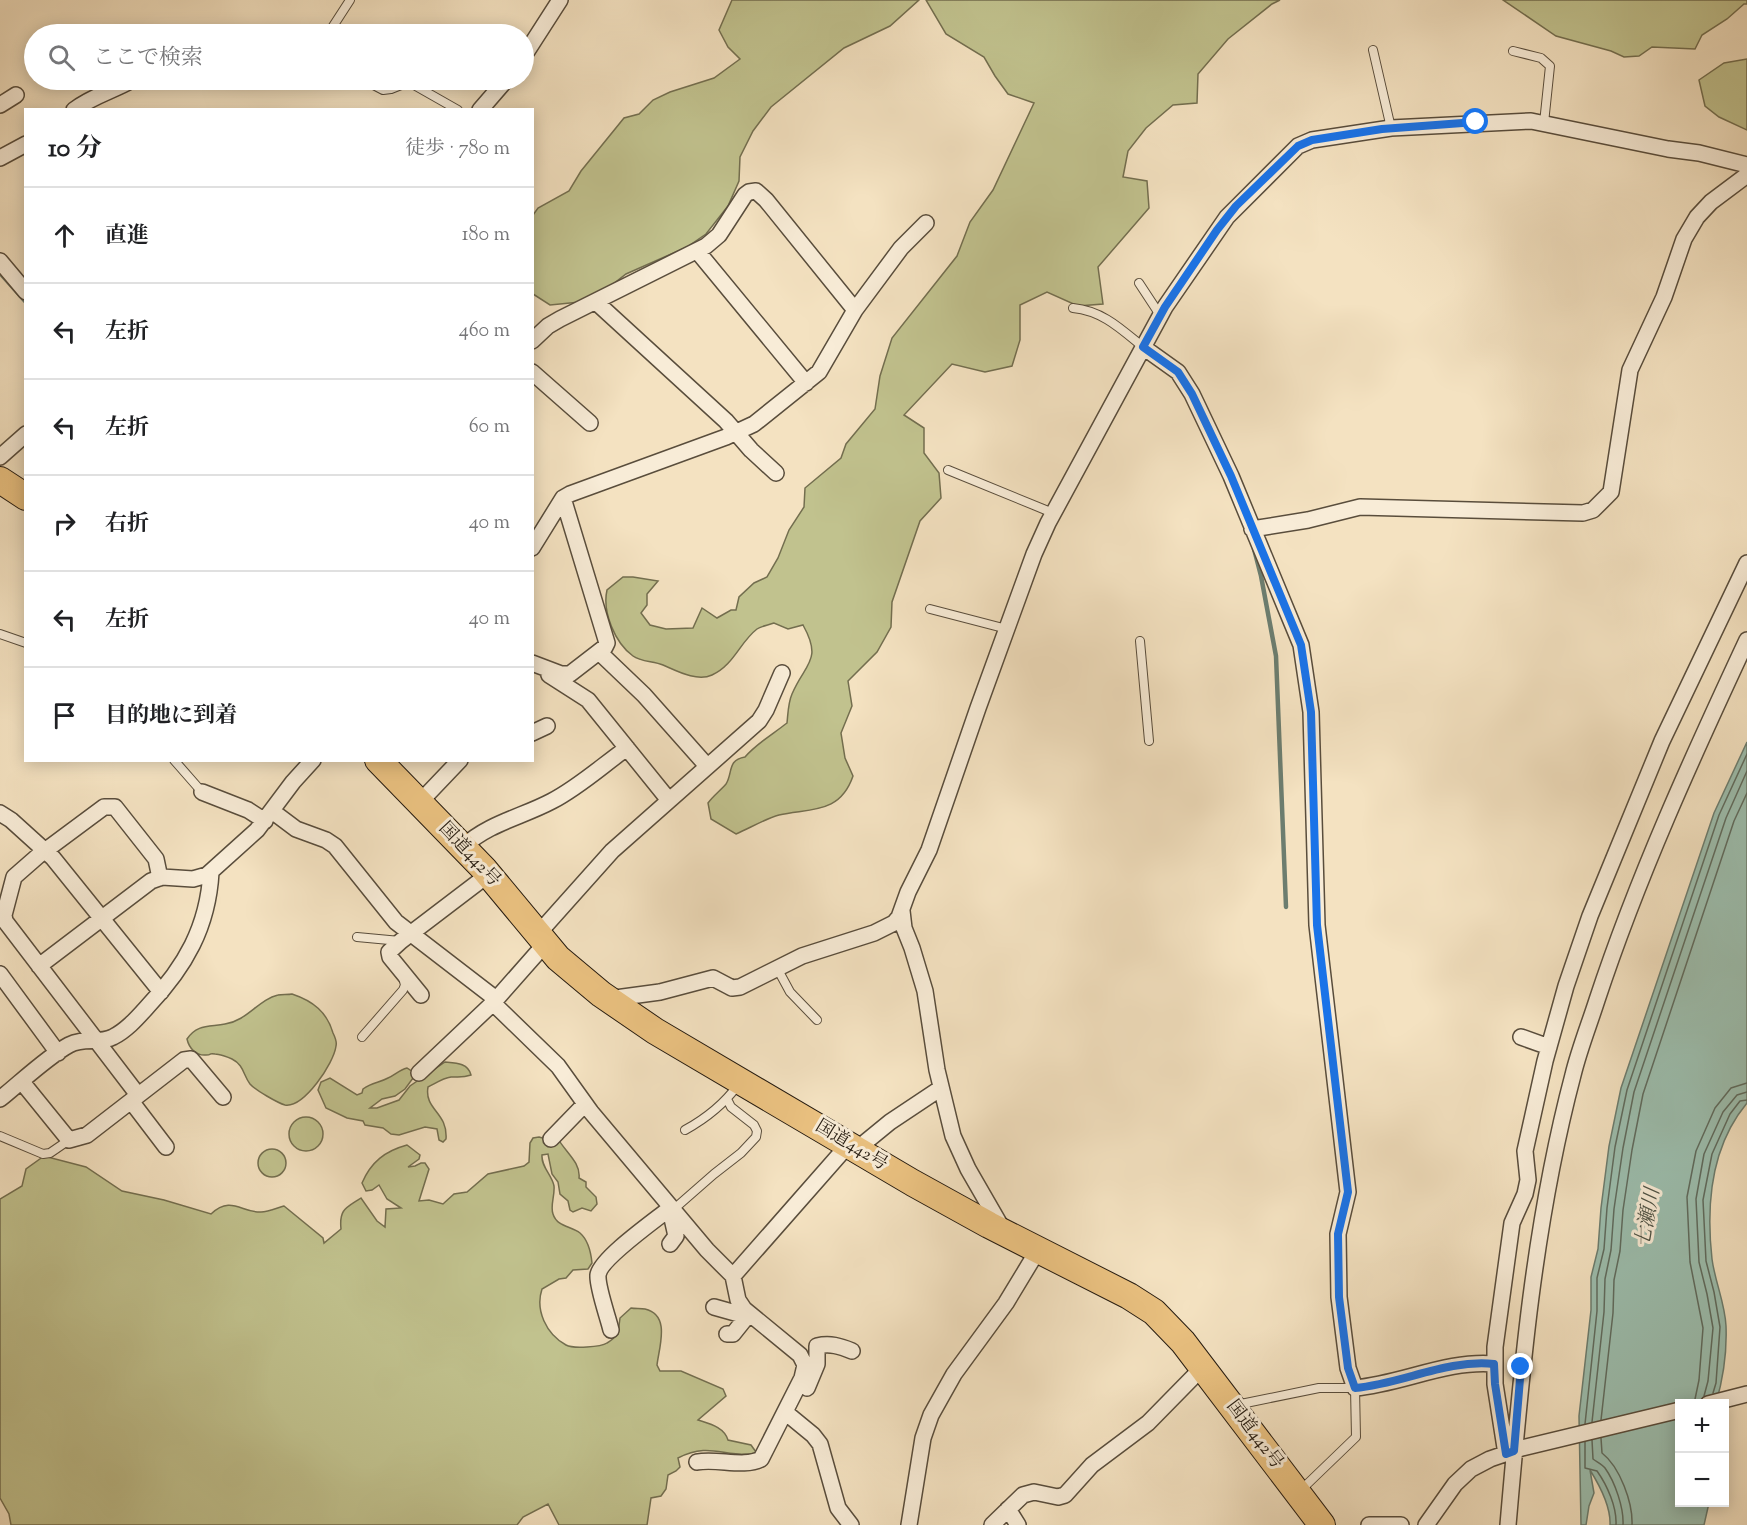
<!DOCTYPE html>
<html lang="ja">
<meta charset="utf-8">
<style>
:root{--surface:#fff;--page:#f6f6f6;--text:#202124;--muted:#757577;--line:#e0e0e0}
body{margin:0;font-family:"Sorts Mill Goudy","Noto Serif JP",serif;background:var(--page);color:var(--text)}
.controls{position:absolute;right:18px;bottom:18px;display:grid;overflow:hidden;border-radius:0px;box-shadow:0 3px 15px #0003}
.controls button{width:54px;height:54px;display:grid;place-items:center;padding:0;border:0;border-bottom:2px solid var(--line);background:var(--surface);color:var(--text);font:30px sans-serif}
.stop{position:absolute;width:18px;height:18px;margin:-14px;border:4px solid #1a73e8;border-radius:50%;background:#fff}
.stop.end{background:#1a73e8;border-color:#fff;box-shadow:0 2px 6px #0008}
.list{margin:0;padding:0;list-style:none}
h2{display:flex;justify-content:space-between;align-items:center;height:78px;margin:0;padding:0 24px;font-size:26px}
h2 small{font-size:20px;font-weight:400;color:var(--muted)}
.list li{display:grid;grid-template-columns:39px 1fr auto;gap:18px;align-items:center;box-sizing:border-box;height:96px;padding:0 24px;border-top:2px solid var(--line)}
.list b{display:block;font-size:22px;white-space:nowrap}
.list em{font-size:20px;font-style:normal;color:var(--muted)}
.icon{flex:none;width:33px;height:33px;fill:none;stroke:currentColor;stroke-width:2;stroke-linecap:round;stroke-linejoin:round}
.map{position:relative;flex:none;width:1747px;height:1525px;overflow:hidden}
.search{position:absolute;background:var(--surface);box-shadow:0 3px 15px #0003;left:24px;top:24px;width:510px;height:66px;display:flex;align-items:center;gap:15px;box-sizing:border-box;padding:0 21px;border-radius:33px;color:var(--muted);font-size:22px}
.panel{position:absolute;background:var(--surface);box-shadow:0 3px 15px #0003;left:24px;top:108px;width:510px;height:654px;border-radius:0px}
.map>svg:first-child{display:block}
</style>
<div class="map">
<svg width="1747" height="1525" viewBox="0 0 1747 1525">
<rect width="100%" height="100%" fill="#f4e2c1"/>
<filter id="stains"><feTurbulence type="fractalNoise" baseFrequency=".00333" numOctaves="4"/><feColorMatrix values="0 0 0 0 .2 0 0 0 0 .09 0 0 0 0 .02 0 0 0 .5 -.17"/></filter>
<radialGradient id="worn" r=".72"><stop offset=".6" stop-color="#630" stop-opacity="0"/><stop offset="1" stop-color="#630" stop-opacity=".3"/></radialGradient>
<path fill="#c1c28e" stroke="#736e4f" stroke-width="1.5" d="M732,0H919L890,26L844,48L771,107L753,131L740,157L739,181L728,206L706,234L687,247L626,274L608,288L580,302L550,305L533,294V215L538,208L569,191L581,171L624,118L639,114L653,100L670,92L714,78L740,59L728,47L719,30Z
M926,0H1280L1272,4L1228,39L1198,74L1197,103L1173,105L1146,128L1128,151L1123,177L1147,181L1149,208L1098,267L1103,304L1078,306L1047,292L1020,305V340L1012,366L985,372L952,364L904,415L924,428V453L939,473L941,498L920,521L892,602L891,627L877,652L848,681L852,706L841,733L845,758L853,776C840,814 811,808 779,815C765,819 750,828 736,834L711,819L708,803C713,796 721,790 726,784C733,773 727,760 745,757C756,744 773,734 787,723C788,714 788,703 792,694C805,663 823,661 803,625L788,629L774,623C769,625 761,626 757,629C740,642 734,665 712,675C697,682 677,671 663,665C654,661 641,662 633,656C615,643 602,612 607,590L623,577H633L658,581L647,594V605L641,613L650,625L666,629L693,628L702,608L717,618L731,610H736L739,597L754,583L767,577L778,558L789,530L804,507L805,488L841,458L846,444L875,409L880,376L892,338L957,256L970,222L993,190L1034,103L1008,94L995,76L984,57L946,34Z
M1503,0H1747V4H1744L1727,19L1702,35L1695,49L1652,47L1639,56L1624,57L1611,51L1556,36Z
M1747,59V130L1719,117L1705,106L1699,80L1724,63Z
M292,994C313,1001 327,1012 333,1033C335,1037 337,1042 336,1046C334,1063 304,1108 285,1105C278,1103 255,1090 250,1084C243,1075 244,1065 232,1059C228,1057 219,1054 215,1054C207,1053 213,1055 206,1055C196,1056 189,1048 187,1039C197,1024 209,1027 225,1024C247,1021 259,999 278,995C282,994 288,995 292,994Z
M445,1062C456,1063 468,1063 471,1075C463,1078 459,1077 451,1077C443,1078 436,1083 428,1087C424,1110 448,1112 446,1139L443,1142L439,1140L437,1129L425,1127L399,1135L391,1134L383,1128L365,1125L363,1121L347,1118L326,1108L318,1090L321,1082L330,1078L357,1095L362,1093L363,1089C372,1082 379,1083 388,1078C395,1075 399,1070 407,1068L416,1074L405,1089L395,1096L382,1099L370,1108H377L399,1100L410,1086Z
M289 1134a17 17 0 1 1 34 0a17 17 0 1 1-34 0Z
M539,1137L546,1139L557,1137C564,1151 581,1162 579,1178L586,1182V1187L596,1197L597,1204L591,1211L582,1208L573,1212L570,1210L568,1201L560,1194L558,1182L552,1174L548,1154L542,1155C541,1167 552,1175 554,1186C555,1195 550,1206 553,1214C557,1227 571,1226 580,1233C588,1240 591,1253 592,1263L588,1269L573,1270L566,1278L559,1279L542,1289C535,1310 546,1334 566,1345C573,1349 601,1347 607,1343C611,1341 615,1337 618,1334L620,1318L631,1308C635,1309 641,1308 645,1309C671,1315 659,1347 657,1365L660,1371H681L723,1389L726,1396L698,1420C710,1424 724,1427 728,1440L751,1445L756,1452L754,1454C722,1457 710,1442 678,1458L680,1467L676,1471L668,1475L666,1489L661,1496L651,1498L647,1525H559L548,1504L523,1517L517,1525H11L9,1514L0,1498V1199L22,1186L26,1169L44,1156L86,1167L122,1191L164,1200L211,1214C231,1195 242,1213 261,1212C268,1212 277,1208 284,1206L323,1238L324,1243L341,1229C339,1209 346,1208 361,1198L377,1221L385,1227L386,1209L401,1208L387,1199L379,1185L372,1190L366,1191L362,1183C371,1162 385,1151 407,1145L420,1155L419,1159L408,1167L415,1166L421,1163H425L429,1169L419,1201L429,1200L443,1204L454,1194L467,1192L488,1174L524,1166L529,1162L530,1143L533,1138Z
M258 1163a14 14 0 1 1 28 0a14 14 0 1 1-28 0Z"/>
<path fill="#9cbeae" stroke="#6c7d6f" stroke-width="1.5" d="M1747,742V1103C1711,1146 1706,1205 1712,1259C1715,1282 1725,1303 1726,1326C1727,1351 1723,1379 1716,1403L1680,1404V1502L1709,1503L1704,1525H1610C1611,1506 1600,1486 1590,1470L1594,1493L1589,1506L1586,1525H1581L1579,1416L1591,1310V1277L1598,1249L1601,1208L1609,1146L1621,1088L1714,813Z"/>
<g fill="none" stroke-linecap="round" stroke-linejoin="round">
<path stroke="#606c5f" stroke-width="1.5" d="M1713,1393L1716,1383L1720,1327L1714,1292L1706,1261L1703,1200L1712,1154L1730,1114L1740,1101L1747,1100
M1704,1396L1708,1381L1713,1328L1707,1294L1699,1262L1696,1199L1704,1154L1723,1112L1737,1095L1747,1092
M1694,1404L1699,1380L1703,1328L1690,1262L1687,1197L1696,1151L1715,1108L1731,1088L1747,1083
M1601,1420L1613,1313L1614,1280L1620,1251L1623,1210L1632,1150L1643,1094L1734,821L1747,793
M1592,1422L1604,1312L1605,1279L1611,1250L1614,1209L1623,1148L1634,1092L1726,818L1747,771
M1585,1424L1597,1311V1278L1604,1249L1607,1208L1615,1147L1627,1090L1719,815L1747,754
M1601,1438L1602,1453C1620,1467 1633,1503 1632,1525
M1592,1440L1593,1459C1597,1462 1602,1464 1605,1468C1615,1482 1624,1508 1623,1525
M1585,1442V1468L1597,1471C1607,1485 1617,1507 1616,1525"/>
<path stroke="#6c7d6f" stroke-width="4.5" d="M0,273L26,302
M1254,549L1261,576L1276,656L1286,907"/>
<g stroke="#594d3c" stroke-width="10">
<path id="lane" d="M328,34L350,0
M1373,50L1391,128
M1513,51L1541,58L1550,66L1544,123
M364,80L383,90L391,89L406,83L414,85L458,110
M1139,283L1160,315
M1073,308C1103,311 1121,329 1143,347
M948,470L1053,513
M930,609L1007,629
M0,634L26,643
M1140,641L1149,741
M174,760L202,792
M357,937L400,941
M777,968L790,992L817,1020
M362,1037L403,990L405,985L403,977
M685,1130C705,1119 724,1104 738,1085
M0,1136L43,1154L50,1153L69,1140
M674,1209L714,1174L741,1153L756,1137L757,1131L754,1125L731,1107L727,1099
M1236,1405L1319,1388H1355L1356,1437L1301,1490"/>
</g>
<g stroke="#594d3c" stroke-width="18">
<path id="street" d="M524,56L560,0
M0,105L16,95
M74,110C92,96 113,91 132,80
M480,110L506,80
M0,158L26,144
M698,252L806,383
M0,261L26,292
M596,302L726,421L751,450L776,473
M855,310L901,248L926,223
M532,341L548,326L560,319L706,246L719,235L745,195L749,192L756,191L766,200L855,310L819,372L754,424L726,437L570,494L563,498L532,548
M1143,347L1178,372L1192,394L1231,476L1301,645L1311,712L1317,925L1348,1192L1338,1234L1339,1297L1348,1368L1355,1388C1402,1384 1446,1360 1494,1364
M532,372L590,423
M0,457L26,434
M1252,529L1308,520L1360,507L1583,513L1593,510L1611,492L1630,370L1664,297L1684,239L1697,217L1711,202L1747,175
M599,652L644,695L707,766
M532,663L561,674H570L605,647L607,643L563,498
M549,675L588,700L668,799
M532,733L547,726
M202,792L248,810L265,821
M420,802L460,760
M272,811L296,829L326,840L335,846L396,922L496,999
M0,813L11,820L53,858L161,992
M463,847C489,823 522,817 552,801C579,787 603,765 627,748
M902,911L904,928L912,948L925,991L937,1070L953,1136L968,1169L1002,1228
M537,935L612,851L759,721L766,710L782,673
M39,966L151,881L162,877L193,879L207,875L257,830L293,782L313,760
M0,974L58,1053
M421,995L390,957L389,952L401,941L489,874
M608,999L660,992L713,978L732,988L740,987L802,956L874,933L894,923L899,917L908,892L929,850L978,708L1034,554L1048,523L1165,307L1227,217L1298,146L1312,140L1391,128L1531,121L1668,149L1699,153L1747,165
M493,1003L558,1066L591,1112L707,1250L733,1276
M1521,1037L1549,1047
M419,1073L493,1003L545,944
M22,1082L69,1140L87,1135L184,1060L191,1059L223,1097
M138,1095L5,921L4,915L14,877L38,856L104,807H115L156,859L160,878
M0,1099C20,1083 47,1057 69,1045C83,1037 100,1044 113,1037C127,1030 138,1017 148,1006C185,967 208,927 211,872
M131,1101L166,1147
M551,1139L585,1104
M857,1149L890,1122L941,1088
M669,1205L676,1236L670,1244
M714,1307L746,1316
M611,1330C608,1317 597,1287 598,1275C600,1259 654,1221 669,1209
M727,1334H733L749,1314
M807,1388L817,1364V1346C830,1343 840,1346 852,1351
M1708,1404L1747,1394
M785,1412L813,1435L820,1444L838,1508L851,1525
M1506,1454L1495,1384V1347L1512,1223L1525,1194L1528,1180L1525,1151L1545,1061L1566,986L1590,916L1662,741L1747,563
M697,1462C717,1458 744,1468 761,1459L802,1378L805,1365L800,1355L744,1309L738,1300L733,1276L849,1144
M1008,1509L1018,1525
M909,1525L923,1438L931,1415L954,1374L1006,1303L1038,1250
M992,1525L1023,1495L1034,1492L1058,1497L1065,1495L1092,1465L1148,1423L1202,1368
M1369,1525H1401
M1426,1525L1455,1484L1471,1469L1490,1459L1522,1448L1680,1410
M1508,1525C1521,1374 1534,1222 1573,1075C1579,1050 1589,1025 1597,1000C1638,876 1692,758 1747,640"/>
</g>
<g stroke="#251b10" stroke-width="28">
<path id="highway" d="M0,480L26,497
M378,760L484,869L558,958L601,994L655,1031L913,1183L989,1225L1129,1296L1154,1312L1183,1342L1322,1525"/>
</g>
<use href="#lane" stroke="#f8ecd7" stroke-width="8"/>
<use href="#street" stroke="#f8ecd7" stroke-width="15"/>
<use href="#highway" stroke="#eac180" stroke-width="26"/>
</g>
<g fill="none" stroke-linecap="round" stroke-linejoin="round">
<path stroke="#1a73e8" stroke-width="8" d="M1476,122L1382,129L1312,140L1298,146L1236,206L1217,230L1165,307L1143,347L1178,372L1192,394L1231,476L1301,645L1311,712L1317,925L1348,1192L1338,1234L1339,1297L1348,1368L1355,1388C1402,1384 1447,1359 1494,1364L1495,1384L1506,1454L1514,1451L1521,1367"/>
</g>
<g text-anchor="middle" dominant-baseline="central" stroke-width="6" stroke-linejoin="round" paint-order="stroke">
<g font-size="18" fill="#251b10" stroke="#f8ecd7">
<text transform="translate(469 855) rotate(47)">国道442号</text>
<text transform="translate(851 1146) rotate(31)">国道442号</text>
<text transform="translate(1254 1435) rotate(53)">国道442号</text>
</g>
<g font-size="20" font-style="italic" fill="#4f5447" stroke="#f8ecd7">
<text transform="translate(1649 1218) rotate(-80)">七瀬川</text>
</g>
</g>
<rect width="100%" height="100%" filter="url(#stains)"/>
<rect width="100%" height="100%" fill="url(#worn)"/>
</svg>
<div class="controls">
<button>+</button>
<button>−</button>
</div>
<div class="stop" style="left:1476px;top:122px"></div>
<div class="stop end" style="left:1521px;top:1367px"></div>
<div class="search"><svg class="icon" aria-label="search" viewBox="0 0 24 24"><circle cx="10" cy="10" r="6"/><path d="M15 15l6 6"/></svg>ここで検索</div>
<section class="panel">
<h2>10 分<small>徒歩 · 780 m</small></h2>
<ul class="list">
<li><svg class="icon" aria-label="ahead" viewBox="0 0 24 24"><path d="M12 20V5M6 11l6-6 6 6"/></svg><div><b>直進</b></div><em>180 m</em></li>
<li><svg class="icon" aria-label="left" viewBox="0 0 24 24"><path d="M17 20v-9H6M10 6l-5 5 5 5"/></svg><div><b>左折</b></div><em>460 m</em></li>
<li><svg class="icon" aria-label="left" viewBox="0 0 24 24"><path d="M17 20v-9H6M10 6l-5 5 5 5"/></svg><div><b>左折</b></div><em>60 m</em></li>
<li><svg class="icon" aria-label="right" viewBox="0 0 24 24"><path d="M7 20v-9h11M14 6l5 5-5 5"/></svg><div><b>右折</b></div><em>40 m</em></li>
<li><svg class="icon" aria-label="left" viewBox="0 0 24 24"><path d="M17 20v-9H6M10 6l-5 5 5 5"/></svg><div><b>左折</b></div><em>40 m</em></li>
<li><svg class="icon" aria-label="arrive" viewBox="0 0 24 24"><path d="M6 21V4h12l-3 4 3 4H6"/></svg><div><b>目的地に到着</b></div></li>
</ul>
</section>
</div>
